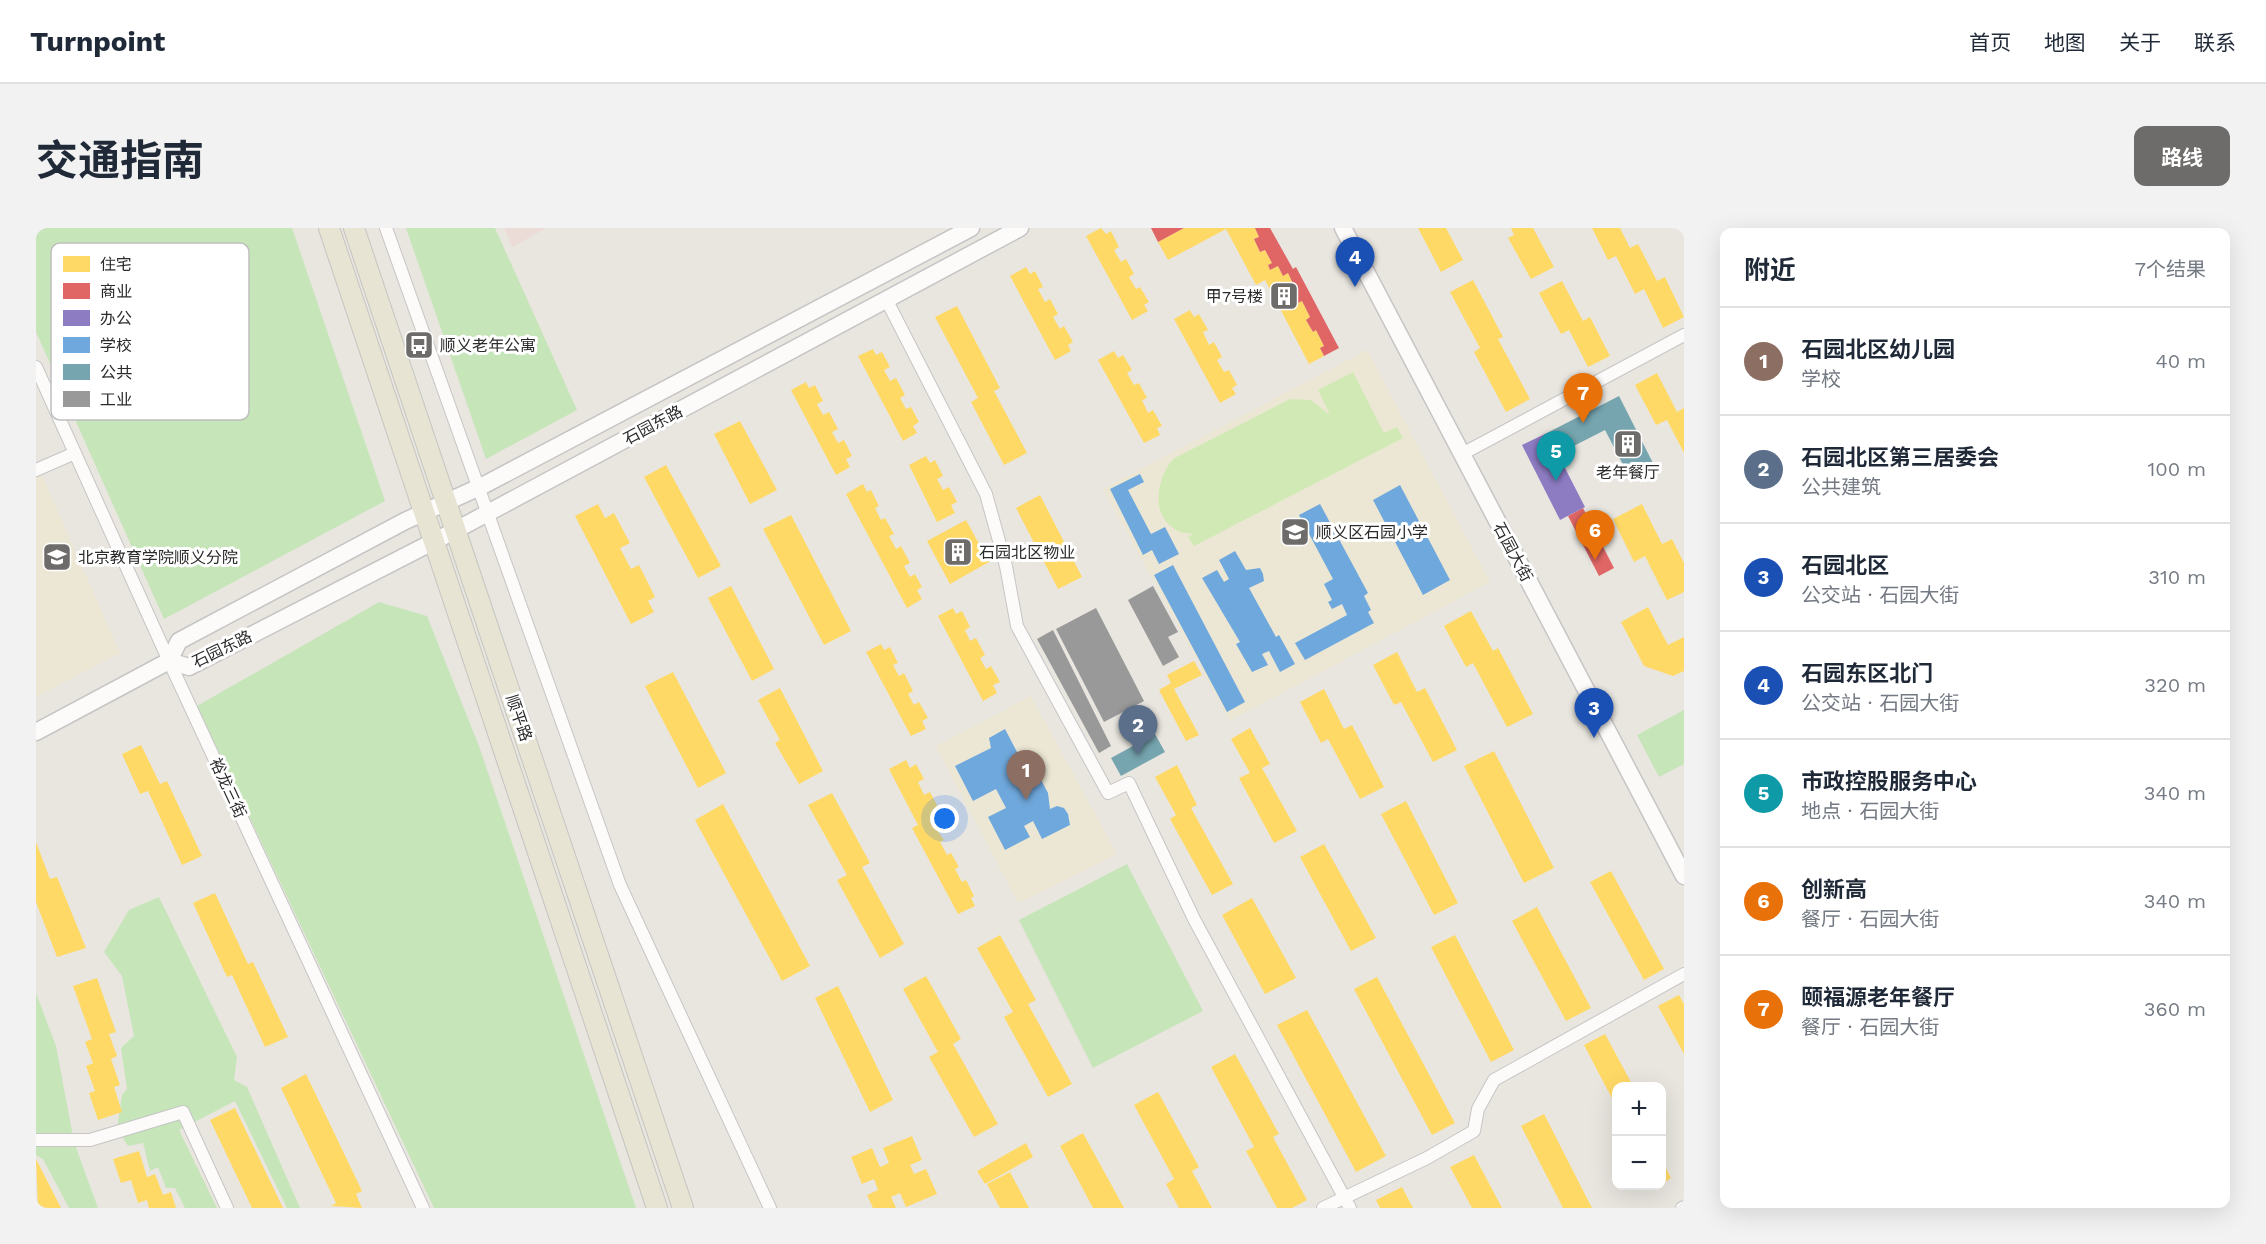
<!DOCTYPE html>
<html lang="zh">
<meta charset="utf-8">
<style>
:root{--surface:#fff;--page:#f2f2f3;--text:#1f2937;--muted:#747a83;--line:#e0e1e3;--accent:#6e6c6a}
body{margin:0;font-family:"Work Sans","Noto Sans SC",sans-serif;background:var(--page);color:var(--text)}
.controls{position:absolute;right:18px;bottom:18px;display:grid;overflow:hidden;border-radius:12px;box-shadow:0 6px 24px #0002}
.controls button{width:54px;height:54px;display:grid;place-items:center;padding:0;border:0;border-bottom:2px solid var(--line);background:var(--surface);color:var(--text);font:30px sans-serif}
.you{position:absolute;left:909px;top:591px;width:21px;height:21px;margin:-15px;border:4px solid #fff;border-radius:50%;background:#1a73e8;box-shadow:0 0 0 9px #1a73e833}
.badge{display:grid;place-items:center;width:39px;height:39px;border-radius:50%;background:var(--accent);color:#fff;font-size:20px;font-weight:700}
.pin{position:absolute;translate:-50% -50px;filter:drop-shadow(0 2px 3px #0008)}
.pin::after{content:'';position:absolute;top:32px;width:21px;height:18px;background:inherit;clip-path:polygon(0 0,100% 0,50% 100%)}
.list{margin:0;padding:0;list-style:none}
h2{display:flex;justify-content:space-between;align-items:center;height:78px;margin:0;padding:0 24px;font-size:26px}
h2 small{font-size:20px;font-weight:400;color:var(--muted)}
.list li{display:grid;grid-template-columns:39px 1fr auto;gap:18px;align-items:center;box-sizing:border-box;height:108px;padding:0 24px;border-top:2px solid var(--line)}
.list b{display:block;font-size:22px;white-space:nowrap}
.list p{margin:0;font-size:20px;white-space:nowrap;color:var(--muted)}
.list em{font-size:20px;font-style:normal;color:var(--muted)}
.map{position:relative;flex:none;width:1648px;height:980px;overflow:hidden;border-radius:12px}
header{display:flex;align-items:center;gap:36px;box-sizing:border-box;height:84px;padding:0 30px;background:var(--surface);border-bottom:2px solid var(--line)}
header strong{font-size:28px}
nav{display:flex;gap:33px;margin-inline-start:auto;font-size:21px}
.intro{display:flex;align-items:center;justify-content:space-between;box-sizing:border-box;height:144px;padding:0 36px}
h1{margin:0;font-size:42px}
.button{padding:15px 27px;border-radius:12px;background:var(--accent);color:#fff;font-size:21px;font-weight:700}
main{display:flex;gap:36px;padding:0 36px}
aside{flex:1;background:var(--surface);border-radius:12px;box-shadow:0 6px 24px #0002}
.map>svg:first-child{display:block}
</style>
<header>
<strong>Turnpoint</strong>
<nav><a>首页</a><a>地图</a><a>关于</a><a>联系</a></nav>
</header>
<div class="intro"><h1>交通指南</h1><a class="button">路线</a></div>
<main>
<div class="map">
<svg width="1648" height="980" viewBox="0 0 1648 980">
<rect width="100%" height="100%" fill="#e9e6e0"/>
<path fill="#ece7d4" d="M1331,122L1454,354L1194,493L1067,261Z
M0,233L84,425L0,469Z
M995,468L1081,626L982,675L900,518Z"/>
<path fill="#ebdcd8" d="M468,0H511L476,19Z"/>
<path fill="#c6e5b8" d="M0,0H256L349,273L128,391L0,104Z
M370,0H459L541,182L450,231Z
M343,374L391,388L443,518L600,980H398L161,478Z
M1648,482V536L1623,549L1601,507Z
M1091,636L1167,783L1057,840L983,692Z
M123,669L201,829L198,852L211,859L264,980H251L199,873L143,902L181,980H149L139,960H130L122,939L114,943L107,915L92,918L81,901L86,867L91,861L85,820L98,808L86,748L68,724L93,682Z
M0,765L20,818L38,914L62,980H33L7,931L0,927Z"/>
<path fill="#d1eab5" d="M1317,144L1348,205L1361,199L1367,210L1158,318L1152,309L1158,306C1154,305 1147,305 1144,304C1113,290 1120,251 1137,231L1254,171L1275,172L1294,187L1282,162Z"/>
<path fill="#ffd966" d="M1065,0L1070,6L1075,3L1083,19L1078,22L1085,34L1090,31L1098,46L1093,49L1100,61L1104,59L1113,74L1108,77L1112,83L1096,92L1050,8Z
M1148,0H1219L1223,9L1218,11L1224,24L1229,22L1236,35L1232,37L1234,42L1242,38L1247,48L1252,45L1260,62L1256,64L1262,75L1266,73L1274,89L1270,92L1277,104L1280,102L1288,118L1284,120L1288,128L1273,136L1229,52L1220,57L1190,1L1132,32L1122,14Z
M1382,0H1410L1427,32L1405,44Z
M1475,0H1497L1518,39L1495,51L1472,10L1478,7Z
M1556,0H1584L1594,20L1602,16L1621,53L1629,49L1648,89L1627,100L1608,61L1599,66L1580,28L1572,32Z
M990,39L994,46L999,43L1007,59L1002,61L1009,74L1014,71L1022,86L1017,89L1024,101L1028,98L1037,114L1032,117L1035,123L1019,132L974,48Z
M1437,52L1467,109L1462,111L1494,171L1470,184L1438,124L1444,120L1414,64Z
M1526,53L1547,93L1554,89L1574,128L1552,139L1533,102L1525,106L1503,65Z
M921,78L964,160L958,163L991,225L968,237L935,174L942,170L899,89Z
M1154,82L1158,89L1163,86L1172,102L1167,104L1173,117L1178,114L1186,129L1181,132L1188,144L1193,142L1201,157L1196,160L1200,166L1184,175L1138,91Z
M837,121L840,127L846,124L854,139L848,142L854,153L860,150L869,167L864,170L870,181L875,179L883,194L877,198L881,205L867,213L822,128Z
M1078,123L1082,130L1087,127L1096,142L1091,145L1098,157L1103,155L1111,170L1106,172L1112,185L1117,182L1126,198L1121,200L1124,207L1108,215L1062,132Z
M1621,145L1641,184L1648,180V225L1631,192L1620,197L1599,157Z
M770,154L773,160L779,157L787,173L781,176L787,187L793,184L802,201L796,204L802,215L808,212L816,228L810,231L814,239L800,247L755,162Z
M704,193L741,262L714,276L678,206Z
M890,228L894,235L899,232L907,248L901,251L907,262L913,259L921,274L915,277L919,285L901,294L873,237Z
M630,237L685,338L662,350L608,249Z
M827,256L831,264L835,262L843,278L839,280L845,292L849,290L858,306L853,308L860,321L865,318L874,335L868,338L874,349L879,346L886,359L881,362L886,371L871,380L810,266Z
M1004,267L1046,349L1022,361L980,280Z
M562,276L569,290L578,285L594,315L584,320L595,341L603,337L619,369L612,373L618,384L595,396L539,288Z
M1606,276L1626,316L1636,311L1648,335V364L1631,372L1609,328L1598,334L1577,291Z
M755,287L815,403L788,417L727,301Z
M930,292L953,334L914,356L891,313Z
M695,358L738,441L716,453L672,370Z
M1612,379L1632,417L1648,409V443L1637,448L1608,438L1585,394Z
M917,380L920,386L926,383L934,399L929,402L934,413L940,410L949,427L944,430L950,441L955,438L964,454L957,457L961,465L947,473L902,388Z
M1435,383L1457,423L1462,420L1497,486L1471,499L1437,435L1430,439L1408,398Z
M845,416L848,422L854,419L862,435L857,437L863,448L868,445L877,463L872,466L878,477L883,474L892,490L886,493L890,501L875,508L830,424Z
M1361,424L1381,464L1389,460L1421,522L1397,534L1365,474L1358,477L1337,437Z
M1158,433L1166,447L1138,461L1163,507L1150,513L1123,462L1135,455L1131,447Z
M637,444L690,545L662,560L609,458Z
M744,460L787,543L763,556L739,515L744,512L722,472Z
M1288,461L1308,501L1316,497L1348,559L1324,571L1292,511L1285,515L1264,474Z
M1214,500L1234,536L1226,540L1261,603L1238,615L1203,550L1214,545L1195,511Z
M105,517L124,556L131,553L166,628L146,637L112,563L104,566L86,526Z
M1458,523L1518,640L1488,655L1428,538Z
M870,532L874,540L880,536L888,551L882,554L888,567L894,564L902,579L896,582L900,589L894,592L908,612L904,614L911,627L915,625L923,639L919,641L926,654L930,652L938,668L935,670L939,678L922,686L876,600L882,597L853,541Z
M1141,537L1161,577L1155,580L1197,656L1176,667L1134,591L1140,587L1119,549Z
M796,565L834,635L826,639L868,716L844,730L801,652L811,647L772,577Z
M1370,573L1422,675L1398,687L1345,586Z
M687,576L774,738L746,753L659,592Z
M0,614L14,651L21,649L50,720L21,729L0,674Z
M1288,616L1340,710L1315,723L1264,629Z
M1575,643L1628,741L1608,752L1554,654Z
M179,665L212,736L217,734L252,809L229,819L196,747L191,749L157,675Z
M1216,670L1260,750L1229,766L1186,687Z
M1501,679L1555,780L1530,793L1476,693Z
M964,707L1000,772L992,776L1036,856L1012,869L968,789L977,784L941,720Z
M1419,707L1478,822L1455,834L1395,719Z
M890,748L925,811L917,816L962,896L938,909L893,829L902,824L867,761Z
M1341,749L1419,895L1396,907L1318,761Z
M61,750L80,804L73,806L81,828L75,831L84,857L78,859L86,884L62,892L53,865L59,863L50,838L57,835L49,814L56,811L37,758Z
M802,758L857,872L834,884L779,770Z
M1643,767L1648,776V826L1622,778Z
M1271,782L1350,928L1320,944L1241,797Z
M1569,806L1597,858H1580V878L1548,817Z
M1199,826L1243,906L1237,909L1271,972L1256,980H1241L1210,923L1218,919L1175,839Z
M270,846L326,963L320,966L326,980L295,978L300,975L245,860Z
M1122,864L1163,939L1156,943L1176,980H1143L1130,956L1138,951L1098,877Z
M199,880L247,980H216L174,892Z
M1508,886L1556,980H1527L1485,898Z
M1047,905L1088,980H1057L1024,918Z
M876,908L886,932L874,937L878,946L890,941L901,966L870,979L864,965L855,969L860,980H837L831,967L842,962L838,951L826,956L815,929L836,920L844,939L853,935L847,920Z
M990,915L997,929L949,956L941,943Z
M103,923L111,949L119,946L127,967L135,964L140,980H113L111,972L102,975L95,952L85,955L77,931Z
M1438,927L1466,980H1436L1414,939Z
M0,931L25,980H2Z
M1626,932L1635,950L1626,956Z
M974,944L993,980H964L951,956Z
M1366,959L1377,980H1344L1340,972Z"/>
<path fill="#e06666" d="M1115,0H1148L1122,14Z
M1219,0H1234L1257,41L1260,39L1303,120L1288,128L1284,120L1288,118L1280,102L1277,104L1270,92L1274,89L1266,73L1262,75L1256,64L1260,62L1252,45L1247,48L1242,38L1234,42L1232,37L1236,35L1229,22L1224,24L1218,11L1223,9Z
M1547,280L1578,340L1563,348L1532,288Z"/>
<path fill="#8e7cc3" d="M1511,205L1549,279L1524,292L1486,217Z"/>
<path fill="#6fa8dc" d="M1104,246L1108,254L1092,262L1115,306L1129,299L1143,326L1123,336L1116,322L1107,327L1074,261Z
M1364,257L1414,352L1387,367L1337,272Z
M1284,276L1332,365L1328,368L1335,382L1332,384L1338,395L1269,432L1259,415L1311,387L1306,376L1296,381L1292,374L1296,372L1288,356L1297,351L1263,287Z
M1199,323L1210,342L1224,340L1227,346L1228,353L1213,360L1240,409L1243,407L1259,436L1244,444L1233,423L1226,426L1232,437L1216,444L1200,416L1204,414L1166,350L1181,342L1188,354L1193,351L1183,332Z
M1137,337L1209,474L1191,484L1118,347Z
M969,501L981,524H986L998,546H1002L1012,565L1014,581L1021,578L1028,580L1032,586L1034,597L1006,611L997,593L988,598L994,609L969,622L952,589L970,580L960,561L937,573L919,538L955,520L953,510Z"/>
<path fill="#76a5af" d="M1583,168L1620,241L1596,254L1569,202L1522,226L1511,205Z
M1119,506L1129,524L1085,548L1075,530Z"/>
<path fill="#999" d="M1117,358L1142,404L1132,409L1143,429L1127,438L1092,372Z
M1060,380L1108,473L1068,494L1020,401Z
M1017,402L1075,518L1063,525L1001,411Z"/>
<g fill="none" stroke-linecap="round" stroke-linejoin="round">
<g stroke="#c6c5c6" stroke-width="14">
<path id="street" d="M350,0L584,657L734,980
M850,71L950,266L970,338L981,398L1072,565L1093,555L1158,691L1314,980
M0,139L133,433L387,980
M1426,226L1648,107
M0,242L39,225
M0,912H54L147,884L191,980
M1287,980L1391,930L1438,903L1442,881L1458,852L1648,746
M1646,980L1648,979"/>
</g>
<g stroke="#c6c5c6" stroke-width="19">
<path id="secondary" d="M1307,0L1648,648
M133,433L153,439L420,302L984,0
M133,433L143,413L369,293L448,257L935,0
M0,504L133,433"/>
</g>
<g stroke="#c5c4c1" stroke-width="22">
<path id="primary" d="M293,0L621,980
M318,0L647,980"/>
</g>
<use href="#street" stroke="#fcfbfa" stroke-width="12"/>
<use href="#secondary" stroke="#fcfbfa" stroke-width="16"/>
<use href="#primary" stroke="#e7e4d3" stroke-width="20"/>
</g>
<defs>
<g id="building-square" transform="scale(1.5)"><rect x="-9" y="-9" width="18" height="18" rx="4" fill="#6e6c6a" stroke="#fff"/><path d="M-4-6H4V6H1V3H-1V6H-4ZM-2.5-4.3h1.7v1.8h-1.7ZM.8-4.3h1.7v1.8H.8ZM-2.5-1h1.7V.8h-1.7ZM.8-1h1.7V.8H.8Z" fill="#fff"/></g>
<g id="bus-square" transform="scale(1.5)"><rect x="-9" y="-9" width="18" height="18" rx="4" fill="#6e6c6a" stroke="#fff"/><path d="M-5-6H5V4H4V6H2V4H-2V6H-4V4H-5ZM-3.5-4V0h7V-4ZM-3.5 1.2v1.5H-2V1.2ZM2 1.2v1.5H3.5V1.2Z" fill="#fff"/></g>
<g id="school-square" transform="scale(1.5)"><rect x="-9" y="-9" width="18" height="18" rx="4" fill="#6e6c6a" stroke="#fff"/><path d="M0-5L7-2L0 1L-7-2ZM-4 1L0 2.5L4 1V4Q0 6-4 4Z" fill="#fff"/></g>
<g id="university-square" transform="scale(1.5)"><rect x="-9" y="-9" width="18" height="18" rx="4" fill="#6e6c6a" stroke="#fff"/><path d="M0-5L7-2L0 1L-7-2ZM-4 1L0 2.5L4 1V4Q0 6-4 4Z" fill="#fff"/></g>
</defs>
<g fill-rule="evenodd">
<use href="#building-square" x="1248" y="68"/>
<use href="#bus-square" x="383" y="117"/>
<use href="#building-square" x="1592" y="216"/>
<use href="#school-square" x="1259" y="304"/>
<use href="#building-square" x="922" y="324"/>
<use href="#university-square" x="21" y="329"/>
</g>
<g text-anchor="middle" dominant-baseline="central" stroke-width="6" stroke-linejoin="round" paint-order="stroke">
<g font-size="16" fill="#2b2b2b" stroke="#fff" text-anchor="start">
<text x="1227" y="68" text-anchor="end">甲7号楼</text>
<text x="404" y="117">顺义老年公寓</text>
<text x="1592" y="244" text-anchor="middle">老年餐厅</text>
<text x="1280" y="304">顺义区石园小学</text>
<text x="943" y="324">石园北区物业</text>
<text x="42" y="329">北京教育学院顺义分院</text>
</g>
<g font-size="16" fill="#2b2b2b" stroke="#fff">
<text transform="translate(617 197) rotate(-28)">石园东路</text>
<text transform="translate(1477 324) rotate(62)">石园大街</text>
<text transform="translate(186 421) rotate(-26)">石园东路</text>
<text transform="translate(483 490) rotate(71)">顺平路</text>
<text transform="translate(192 560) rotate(65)">裕龙三街</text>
</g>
</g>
<rect x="15" y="15" width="198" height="177" rx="9" fill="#fff" stroke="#bfbfbf" stroke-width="1.5"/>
<rect x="27" y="28" width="27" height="16" fill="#ffd966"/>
<rect x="27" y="55" width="27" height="16" fill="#e06666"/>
<rect x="27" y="82" width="27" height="16" fill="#8e7cc3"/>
<rect x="27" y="109" width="27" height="16" fill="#6fa8dc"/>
<rect x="27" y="136" width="27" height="16" fill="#76a5af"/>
<rect x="27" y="163" width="27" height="16" fill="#999"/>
<g font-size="16" fill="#2b2b2b">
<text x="64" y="42">住宅</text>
<text x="64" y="69">商业</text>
<text x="64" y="96">办公</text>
<text x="64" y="123">学校</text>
<text x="64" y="150">公共</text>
<text x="64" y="177">工业</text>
</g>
</svg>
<div class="controls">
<button>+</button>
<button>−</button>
</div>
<div class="you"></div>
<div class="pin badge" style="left:990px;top:572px;background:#8d6e63">1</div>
<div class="pin badge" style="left:1102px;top:527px;background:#5c6f8a">2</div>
<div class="pin badge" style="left:1558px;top:510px;background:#1a4fb4">3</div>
<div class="pin badge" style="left:1319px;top:59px;background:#1a4fb4">4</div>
<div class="pin badge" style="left:1520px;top:253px;background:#0f9aa8">5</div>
<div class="pin badge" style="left:1559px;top:332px;background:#e8710a">6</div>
<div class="pin badge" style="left:1547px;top:195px;background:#e8710a">7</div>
</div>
<aside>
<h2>附近<small>7个结果</small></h2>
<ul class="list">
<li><span class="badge" style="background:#8d6e63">1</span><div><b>石园北区幼儿园</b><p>学校</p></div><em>40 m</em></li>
<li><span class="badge" style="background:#5c6f8a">2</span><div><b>石园北区第三居委会</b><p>公共建筑</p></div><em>100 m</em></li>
<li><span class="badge" style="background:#1a4fb4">3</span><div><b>石园北区</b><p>公交站 · 石园大街</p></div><em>310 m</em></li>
<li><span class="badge" style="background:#1a4fb4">4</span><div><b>石园东区北门</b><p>公交站 · 石园大街</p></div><em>320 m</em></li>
<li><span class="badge" style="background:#0f9aa8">5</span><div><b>市政控股服务中心</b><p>地点 · 石园大街</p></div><em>340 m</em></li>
<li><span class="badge" style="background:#e8710a">6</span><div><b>创新高</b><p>餐厅 · 石园大街</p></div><em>340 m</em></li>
<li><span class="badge" style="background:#e8710a">7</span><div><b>颐福源老年餐厅</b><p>餐厅 · 石园大街</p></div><em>360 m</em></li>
</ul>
</aside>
</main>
